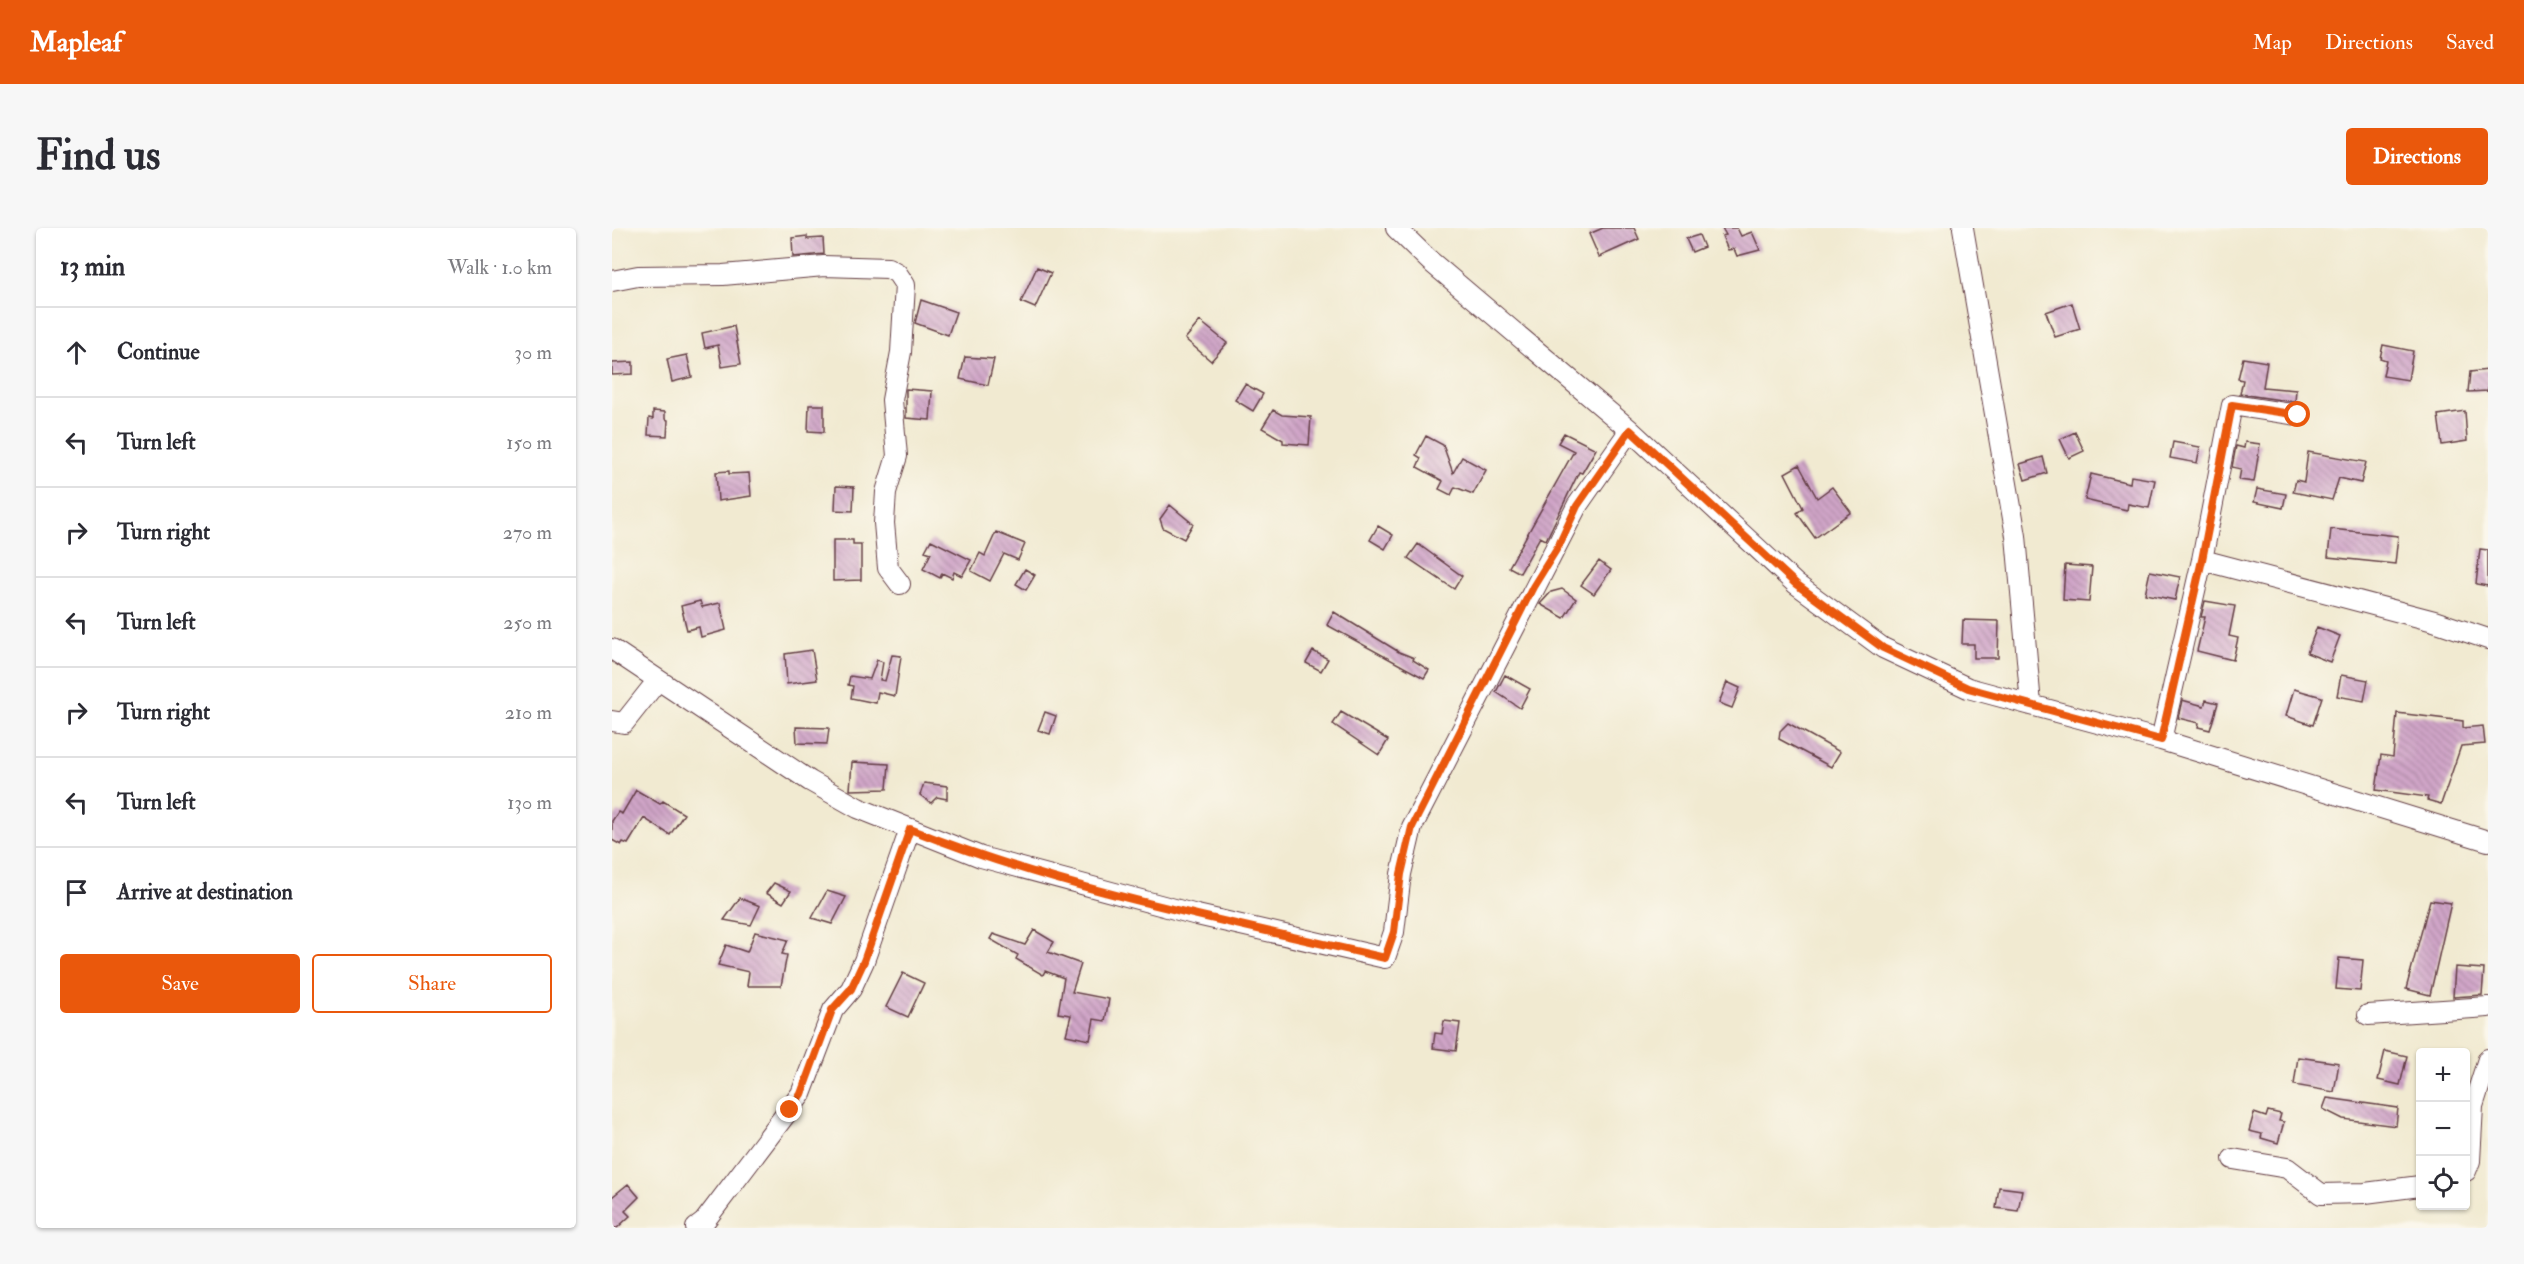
<!DOCTYPE html>
<meta charset="utf-8">
<style>
:root{--surface:#fff;--page:#f7f7f7;--text:#2b2b33;--muted:#7c7c81;--line:#e1e1e2;--accent:#ea580c}
body{margin:0;font-family:"IM FELL Double Pica",serif;background:var(--page);color:var(--text)}
.controls{position:absolute;right:18px;bottom:18px;display:grid;overflow:hidden;border-radius:6px;box-shadow:0 2px 4px #0004}
.controls button{width:54px;height:54px;display:grid;place-items:center;padding:0;border:0;border-bottom:2px solid var(--line);background:var(--surface);color:var(--text);font:30px sans-serif}
.stop{position:absolute;width:18px;height:18px;margin:-14px;border:4px solid #ea580c;border-radius:50%;background:#fff}
.stop.end{background:#ea580c;border-color:#fff;box-shadow:0 2px 6px #0008}
.list{margin:0;padding:0;list-style:none}
h2{display:flex;justify-content:space-between;align-items:center;height:78px;margin:0;padding:0 24px;font-size:26px}
h2 small{font-size:20px;font-weight:400;color:var(--muted)}
.list li{display:grid;grid-template-columns:39px 1fr auto;gap:18px;align-items:center;box-sizing:border-box;height:90px;padding:0 24px;border-top:2px solid var(--line)}
.list b{display:block;font-size:22px;white-space:nowrap}
.list em{font-size:20px;font-style:normal;color:var(--muted)}
.actions{display:flex;gap:12px;padding:18px 24px}
.actions a{flex:1;padding:14px 0;border:2px solid var(--accent);border-radius:6px;text-align:center;font-size:21px;color:var(--accent)}
.actions .main{background:var(--accent);color:#fff}
.icon{flex:none;width:33px;height:33px;fill:none;stroke:currentColor;stroke-width:2;stroke-linecap:round;stroke-linejoin:round}
.map{position:relative;flex:none;width:1876px;height:1000px;overflow:hidden;border-radius:6px}
header{display:flex;align-items:center;gap:36px;box-sizing:border-box;height:84px;padding:0 30px;background:var(--accent);color:#fff}
header strong{font-size:28px}
nav{display:flex;gap:33px;margin-inline-start:auto;font-size:21px}
.intro{display:flex;align-items:center;justify-content:space-between;box-sizing:border-box;height:144px;padding:0 36px}
h1{margin:0;font-size:42px}
.button{padding:15px 27px;border-radius:6px;background:var(--accent);color:#fff;font-size:21px;font-weight:700}
main{display:flex;gap:36px;padding:0 36px}
aside{flex:1;background:var(--surface);border-radius:6px;box-shadow:0 2px 4px #0004}
.map>svg:first-child{display:block}
</style>
<header>
<strong>Mapleaf</strong>
<nav><a>Map</a><a>Directions</a><a>Saved</a></nav>
</header>
<div class="intro"><h1>Find us</h1><a class="button">Directions</a></div>
<main>
<aside>
<h2>13 min<small>Walk · 1.0 km</small></h2>
<ul class="list">
<li><svg class="icon" aria-label="ahead" viewBox="0 0 24 24"><path d="M12 20V5M6 11l6-6 6 6"/></svg><div><b>Continue</b></div><em>30 m</em></li>
<li><svg class="icon" aria-label="left" viewBox="0 0 24 24"><path d="M17 20v-9H6M10 6l-5 5 5 5"/></svg><div><b>Turn left</b></div><em>150 m</em></li>
<li><svg class="icon" aria-label="right" viewBox="0 0 24 24"><path d="M7 20v-9h11M14 6l5 5-5 5"/></svg><div><b>Turn right</b></div><em>270 m</em></li>
<li><svg class="icon" aria-label="left" viewBox="0 0 24 24"><path d="M17 20v-9H6M10 6l-5 5 5 5"/></svg><div><b>Turn left</b></div><em>250 m</em></li>
<li><svg class="icon" aria-label="right" viewBox="0 0 24 24"><path d="M7 20v-9h11M14 6l5 5-5 5"/></svg><div><b>Turn right</b></div><em>210 m</em></li>
<li><svg class="icon" aria-label="left" viewBox="0 0 24 24"><path d="M17 20v-9H6M10 6l-5 5 5 5"/></svg><div><b>Turn left</b></div><em>130 m</em></li>
<li><svg class="icon" aria-label="arrive" viewBox="0 0 24 24"><path d="M6 21V4h12l-3 4 3 4H6"/></svg><div><b>Arrive at destination</b></div></li>
</ul>
<div class="actions"><a class="main">Save</a><a>Share</a></div>
</aside>
<div class="map">
<svg width="1876" height="1000" viewBox="0 0 1876 1000">
<defs>
<pattern id="building-back-hatch" width="6" height="6" patternUnits="userSpaceOnUse" patternTransform="scale(1.5)"><rect width="6" height="6" fill="#d0a5c8"/><path d="M-1 5l2 2M0 0l6 6M5-1l2 2" fill="none" stroke="#ab86a3"/></pattern>
</defs>
<rect width="100%" height="100%" fill="#fbf7ec"/>
<filter id="ink" filterUnits="userSpaceOnUse"><feTurbulence type="fractalNoise" baseFrequency=".0167" numOctaves="2"/><feDisplacementMap in="SourceGraphic" scale="12" xChannelSelector="R" yChannelSelector="G"/><feConvolveMatrix kernelMatrix="1 2 1 2 8 2 1 2 1" color-interpolation-filters="sRGB"/></filter>
<filter id="wash" filterUnits="userSpaceOnUse"><feTurbulence type="fractalNoise" baseFrequency=".008" numOctaves="4" result="noise"/><feDisplacementMap in="SourceGraphic" scale="24" xChannelSelector="R" yChannelSelector="G"/><feGaussianBlur stdDeviation="1.35" result="paint"/><feColorMatrix in="noise" values="0 0 0 0 0 0 0 0 0 0 0 0 0 0 0 0 0 1.4 0 .05"/><feComposite in="paint" operator="in"/></filter>
<g filter="url(#wash)">
<rect width="100%" height="100%" fill="#f1ead1"/>
<g id="blocks">
<path fill="url(#building-back-hatch)" d="M991,0H1022L1027,11L987,29L977,6Z
M1110,0H1125L1129,8L1140,4L1148,22L1125,28L1122,21L1116,22L1110,8L1114,7Z
M1087,7L1092,19L1080,24L1074,11Z
M195,8V11L211,10L212,26L181,29L180,10Z
M425,39L439,45L423,80L409,74Z
M309,72L344,84L336,107L303,95Z
M1460,75L1468,101L1443,109L1434,84Z
M588,93L615,115L599,133L573,111Z
M122,98L129,136L110,139L106,117L93,120L90,105Z
M1771,117L1801,123L1796,152L1771,148L1774,132L1768,130Z
M75,127L80,149L60,154L55,131Z
M353,129L382,131L376,157L348,151Z
M1631,130L1655,134L1651,159L1684,162L1683,174L1628,166L1631,152L1626,151Z
M21,134V146L0,147V135Z
M1876,142V163L1856,164L1858,144Z
M633,156L651,166L641,183L623,172Z
M294,161L320,163L318,192L294,190Z
M197,177H212V204L196,203Z
M661,182L670,187L699,189L697,217L671,215V212L650,200Z
M41,183L53,184V191L56,192L55,208L36,207L37,190L41,191Z
M1853,183L1855,213L1830,217L1826,187Z
M1463,204L1472,223L1457,230L1448,211Z
M952,205L984,221L970,245L967,244L934,312L928,309L908,345L897,339L962,223L946,215Z
M814,208L831,217L841,245L850,229L874,242L861,266L843,259L839,267L827,261L831,253L805,239L809,230L804,227Z
M1561,214L1588,219L1585,235L1558,230Z
M1633,214L1648,216L1642,254L1627,252L1629,241L1620,239L1624,218L1632,220Z
M1696,224L1754,234L1749,255L1727,250L1720,272L1681,264L1684,252L1692,254Z
M1431,229L1435,245L1413,252L1408,236Z
M1187,237L1205,270L1220,259L1239,284L1203,310L1185,285L1191,280L1173,245Z
M117,243V246L137,245L139,268L106,273L104,244Z
M1479,246L1518,255L1519,248L1543,252L1537,280L1516,276L1515,282L1473,272Z
M224,258L242,259L241,283L223,282Z
M1645,261L1674,266L1671,280L1642,274Z
M558,277L581,296L572,311L551,300L548,291Z
M766,298L781,307L773,321L758,312Z
M1719,301L1786,308L1783,336L1716,329Z
M384,304L413,316L406,332L392,326L378,353L359,343L368,325L373,328Z
M221,312H241V316H249V352L221,353Z
M319,312L359,332L350,348L342,344L340,350L330,345L328,350L311,341L319,325L313,323Z
M806,316L850,348L842,361L796,330Z
M1868,321L1876,322V358L1864,356Z
M987,333L999,342L982,366L969,357Z
M1453,337L1480,339L1477,374L1451,372Z
M413,341L423,347L414,362L404,356Z
M1538,343L1568,349L1563,372L1533,366Z
M950,361L964,371L952,390L928,376L939,364Z
M88,373L90,379L108,375L114,402L89,409L87,399L75,402L69,378Z
M1593,373L1623,378L1617,408L1626,410L1621,432L1585,423L1593,389H1589Z
M722,384L787,424L802,430L801,432L817,442L812,450L715,397Z
M1351,392L1387,393L1386,430H1362V416H1350Z
M1705,399L1728,408L1718,434L1695,425Z
M200,422L205,452L175,456L173,426Z
M701,423L716,431L709,443L694,435Z
M280,427L289,428L283,468L266,464L264,475L239,470L241,458L236,457L238,448L258,451L265,432L271,434L268,452L273,453Z
M893,447L918,461L908,480L884,464Z
M1729,447L1756,452L1752,473L1725,468Z
M1115,454L1128,460L1120,480L1107,475Z
M1682,461L1710,469L1701,497L1674,488Z
M1570,472L1592,478L1594,472L1606,475L1598,502L1586,499L1587,495L1566,490Z
M433,484L444,488L438,506L426,502Z
M729,484L776,512L767,527L721,496Z
M1785,485L1851,493V500L1871,498L1873,516L1849,518L1829,576L1815,572L1816,569L1764,562L1769,527L1781,529Z
M1176,495L1228,524L1219,539L1167,511L1168,503Z
M184,499L217,500L215,516L185,515Z
M240,534L277,536L275,561L238,562Z
M312,555L335,558V571L325,569L319,575L308,567Z
M24,562L48,576L51,573L72,586L58,607L32,590L16,616L11,614L9,617L0,612V593L6,584L10,586Z
M162,655L179,663L171,675L154,665Z
M215,663L234,669L220,696L200,690Z
M128,670L148,678L139,697L112,692Z
M1818,672L1839,675L1818,767L1794,761Z
M422,702L442,714L436,724L469,736L460,764L497,771L493,793L482,791L478,812L454,807L459,787L446,785L452,750L433,743L431,747L404,731L406,727L378,711L381,706L413,717Z
M143,704L176,712L170,726L175,727L169,758H135L137,744L106,737L114,717L135,724Z
M1727,730L1751,732L1748,763L1724,761Z
M1843,739L1872,741L1870,767L1841,769Z
M291,745L312,755L296,789L274,779Z
M832,793L848,795L844,823L821,820L823,805L830,806Z
M1773,823L1795,828L1788,857L1766,852Z
M1686,829L1727,835L1722,864L1682,857Z
M1715,870L1786,880L1784,898L1731,891L1711,881Z
M1656,883L1669,886L1667,893L1672,894L1666,915L1649,910L1650,906L1637,903L1642,885L1654,889Z
M16,956L27,969L13,983L18,988L5,1000H0V969Z
M1387,959L1410,962L1406,983L1384,980Z"/>
</g>
</g>
<g filter="url(#ink)">
<use href="#blocks" fill-opacity="0" stroke="#633d44" stroke-width="1.5"/>
<g fill="none" stroke-linecap="round" stroke-linejoin="round">
<g stroke="#633d44" stroke-width="22">
<path id="minor" d="M784,0L818,33L1018,202L1184,356L1271,420L1356,460L1549,512L1876,613
M1351,0L1404,308L1419,477
M0,53L26,48L111,47L212,38L276,40L285,45L293,57L289,124L280,172L285,228L274,264L272,295L276,340L288,356
M1590,332L1822,393L1876,411
M0,421L198,553L246,580L369,629L585,687L773,730L782,704L789,646L800,599L965,278L1018,202
M0,493L12,495L46,452
M1549,512L1590,332L1620,177L1686,187
M1756,787L1876,779
M1621,931L1675,940L1709,966L1753,965L1808,958
M1854,943L1858,933L1861,878L1876,831
M84,1000L92,994L189,866L221,782L239,761L252,733L298,601"/>
</g>
<use href="#minor" stroke="#fff" stroke-width="20"/>
</g>
</g>
<g fill="none" stroke-linecap="round" stroke-linejoin="round" filter="url(#ink)">
<path stroke="#ea580c" stroke-width="8" d="M178,882L189,866L220,782L239,761L252,733L298,601C450,662 614,693 773,730L782,704L789,646L800,599L921,359L947,317L965,278L1018,202L1184,356L1271,420L1356,460L1549,512L1590,332L1620,177L1686,187"/>
</g>
</svg>
<div class="controls">
<button>+</button>
<button>−</button>
<button><svg class="icon" aria-label="locate" viewBox="0 0 24 24"><circle cx="12" cy="12" r="6"/><path d="M12 2v4M12 18v4M2 12h4M18 12h4"/></svg></button>
</div>
<div class="stop" style="left:1686px;top:187px"></div>
<div class="stop end" style="left:178px;top:882px"></div>
</div>
</main>
